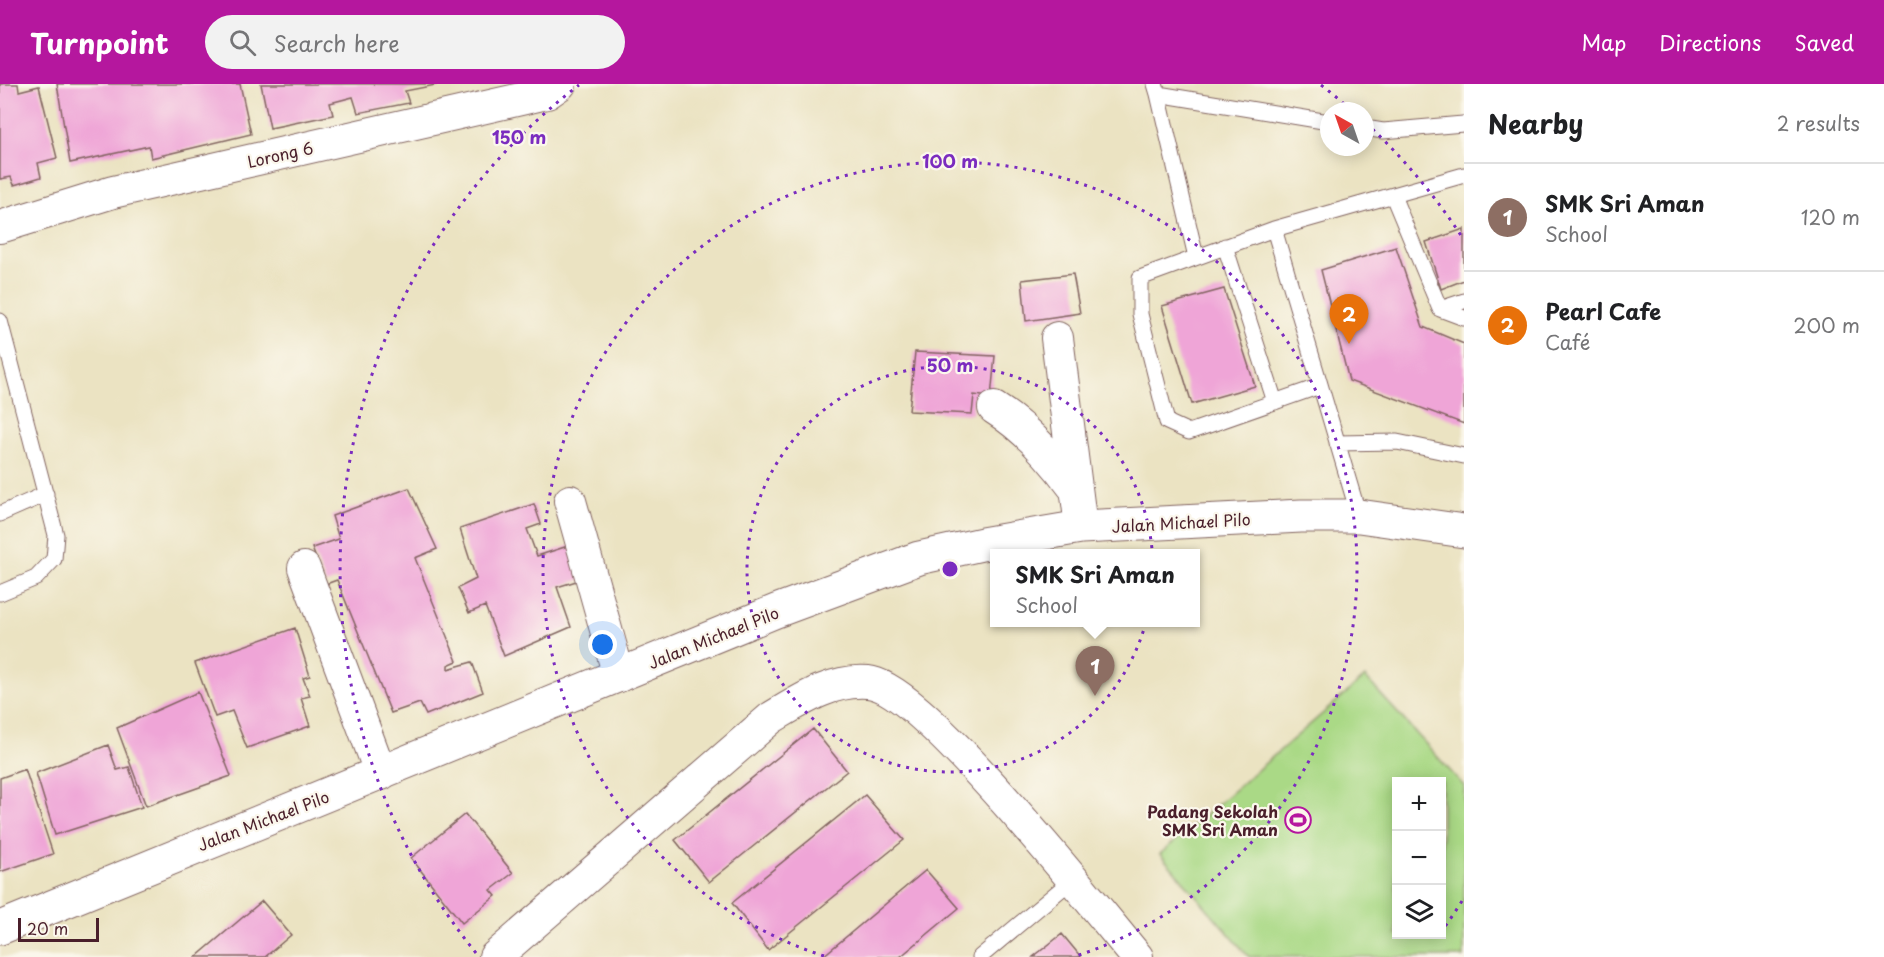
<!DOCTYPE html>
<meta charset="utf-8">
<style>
:root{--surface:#fff;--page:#f2f2f2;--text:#202124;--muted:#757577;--line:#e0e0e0;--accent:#b5179e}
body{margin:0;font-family:"Playpen Sans",sans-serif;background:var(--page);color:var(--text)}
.controls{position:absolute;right:18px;bottom:18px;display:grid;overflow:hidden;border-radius:0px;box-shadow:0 3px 15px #0003}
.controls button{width:54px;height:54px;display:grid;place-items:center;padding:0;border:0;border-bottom:2px solid var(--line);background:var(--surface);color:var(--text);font:30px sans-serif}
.compass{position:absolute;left:1320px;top:18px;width:54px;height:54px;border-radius:50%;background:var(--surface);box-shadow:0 3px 15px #0003;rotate:320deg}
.scale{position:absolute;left:18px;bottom:15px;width:81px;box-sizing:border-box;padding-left:6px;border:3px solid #4a1f2b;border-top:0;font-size:16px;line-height:21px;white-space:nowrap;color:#4a1f2b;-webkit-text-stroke:4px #fbf7ec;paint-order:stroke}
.you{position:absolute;left:603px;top:561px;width:21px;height:21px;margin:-15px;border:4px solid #fff;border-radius:50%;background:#1a73e8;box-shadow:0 0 0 9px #1a73e833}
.badge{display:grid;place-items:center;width:39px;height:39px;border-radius:50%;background:var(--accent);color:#fff;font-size:20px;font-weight:700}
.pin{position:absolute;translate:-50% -50px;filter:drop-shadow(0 2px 3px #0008)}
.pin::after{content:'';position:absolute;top:32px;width:21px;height:18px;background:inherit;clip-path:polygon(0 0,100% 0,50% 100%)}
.popup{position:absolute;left:990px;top:465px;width:210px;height:78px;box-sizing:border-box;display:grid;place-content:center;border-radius:0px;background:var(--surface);filter:drop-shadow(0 2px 4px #0005);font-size:20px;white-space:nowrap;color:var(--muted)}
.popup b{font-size:22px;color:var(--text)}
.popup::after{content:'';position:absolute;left:50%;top:100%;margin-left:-12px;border:12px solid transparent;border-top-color:var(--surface)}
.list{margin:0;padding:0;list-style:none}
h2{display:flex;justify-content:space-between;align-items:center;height:78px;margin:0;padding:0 24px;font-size:26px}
h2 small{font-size:20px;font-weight:400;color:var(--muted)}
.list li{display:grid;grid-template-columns:39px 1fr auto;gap:18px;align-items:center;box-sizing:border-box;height:108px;padding:0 24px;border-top:2px solid var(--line)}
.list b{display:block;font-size:22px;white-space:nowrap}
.list p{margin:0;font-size:20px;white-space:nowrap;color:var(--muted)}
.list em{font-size:20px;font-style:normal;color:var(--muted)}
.icon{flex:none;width:33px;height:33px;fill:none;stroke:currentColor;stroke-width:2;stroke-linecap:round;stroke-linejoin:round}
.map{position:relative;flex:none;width:1464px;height:873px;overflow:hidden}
header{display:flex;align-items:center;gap:36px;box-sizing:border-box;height:84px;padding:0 30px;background:var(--accent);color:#fff}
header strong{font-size:28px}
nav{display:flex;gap:33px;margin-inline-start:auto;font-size:21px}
.search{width:420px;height:54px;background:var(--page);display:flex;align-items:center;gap:15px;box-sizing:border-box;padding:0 21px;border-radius:33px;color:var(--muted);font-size:22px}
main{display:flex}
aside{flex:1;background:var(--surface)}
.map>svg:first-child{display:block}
</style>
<header>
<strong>Turnpoint</strong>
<div class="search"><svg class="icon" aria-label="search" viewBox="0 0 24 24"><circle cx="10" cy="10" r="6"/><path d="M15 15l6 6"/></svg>Search here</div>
<nav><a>Map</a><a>Directions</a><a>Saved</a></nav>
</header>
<main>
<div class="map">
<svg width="1464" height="873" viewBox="0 0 1464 873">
<rect width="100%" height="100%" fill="#fbf7ec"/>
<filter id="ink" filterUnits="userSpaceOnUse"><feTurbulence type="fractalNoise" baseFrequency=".0167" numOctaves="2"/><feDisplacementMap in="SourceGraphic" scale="12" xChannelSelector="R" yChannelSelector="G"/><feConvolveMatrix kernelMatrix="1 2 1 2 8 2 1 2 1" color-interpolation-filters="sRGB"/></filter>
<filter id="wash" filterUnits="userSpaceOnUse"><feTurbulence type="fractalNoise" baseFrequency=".008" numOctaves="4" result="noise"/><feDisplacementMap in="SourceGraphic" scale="24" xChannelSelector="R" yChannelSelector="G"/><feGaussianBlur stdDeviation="1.35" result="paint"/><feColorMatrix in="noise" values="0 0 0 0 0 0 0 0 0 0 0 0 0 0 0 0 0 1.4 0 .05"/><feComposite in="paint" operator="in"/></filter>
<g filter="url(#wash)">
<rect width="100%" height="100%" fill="#ebe3c2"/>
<path fill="#aad986" stroke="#7a7c58" stroke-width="1.5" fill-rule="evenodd" d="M1365,593L1464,702V873H1249L1160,770ZM1396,698H1442V850H1396Z"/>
<g id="blocks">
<path fill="#efa5d7" d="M0,0H18L19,7L39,2L57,74L38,79L41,93L14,101L11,93L0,95Z
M57,0H240L251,50L151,74L149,62L70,79Z
M261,0H436V1L405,7L409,19L358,29L353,13L330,19L333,31L270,44Z
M1464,145V196L1441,205L1426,158Z
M1396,163L1423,243L1464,260V340L1349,297L1321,186Z
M1073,190L1080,229L1026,237L1022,196Z
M1224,205L1255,302L1192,320L1162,222Z
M915,268L995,272L991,313L974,311L972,330L909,327Z
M409,404L437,465L415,474L457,577L448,581V585L472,578L483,608L426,631L420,619L391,629L337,496L326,500L312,464L339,455L332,432Z
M534,420L541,440L527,445L537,472L574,460L586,494L557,503L571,543L504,572L485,522L469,529L458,504L476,495L460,445Z
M295,544L310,592L303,594L310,612L301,614L310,642L247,664L232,627L215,633L195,579Z
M198,608L231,692L146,722L117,644Z
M813,645L847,687L709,798L675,756Z
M108,661L117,686L129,683L142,723L55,751L36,689Z
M25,685L53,770L0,788V694Z
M865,711L904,756L768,866L732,819Z
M465,730L513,789L491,806L496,812L462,839L411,774Z
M926,786L959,824L900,873H822Z
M262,817L291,851L265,873H196Z
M1062,850L1081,873H1033Z"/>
</g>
</g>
<g filter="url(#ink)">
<use href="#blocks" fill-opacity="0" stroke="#826460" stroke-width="1.5"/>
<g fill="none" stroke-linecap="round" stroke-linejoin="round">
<g stroke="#826460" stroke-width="17">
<path id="lane" d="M1155,0L1158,10L1329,38
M1158,10L1196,173
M1365,44L1383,47L1463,40
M1393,112L1440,225L1464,234
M1274,145L1140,194V230L1167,338L1189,348L1320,302
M1225,162L1275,318
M1440,225L1464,217
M0,237L56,451L54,475L36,494L0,509
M1337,359L1397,358L1464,372
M0,430L46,410
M1359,432L1274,145L1464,91
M980,873L1072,796"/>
</g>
<g stroke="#826460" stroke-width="34">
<path id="street" d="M0,143L113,108L547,9L560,0
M1057,254L1081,443
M994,324C1026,344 1051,372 1073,402
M570,417L619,592
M304,484L381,690
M495,873L771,634C801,616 832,595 868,598C921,602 1095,823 1137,873"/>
</g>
<g stroke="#826460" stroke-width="35">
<path id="secondary" d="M0,844L776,527L919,474L982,460L1081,443L1301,432H1359L1464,447"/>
</g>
<use href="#lane" stroke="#fff" stroke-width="15"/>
<use href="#street" stroke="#fff" stroke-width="32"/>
<use href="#secondary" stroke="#fff" stroke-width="33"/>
</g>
</g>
<g fill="none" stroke="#7b2cbf" stroke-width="3" stroke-dasharray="3 6">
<circle cx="950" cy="485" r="203"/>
<path d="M824 872A407 407 0 1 1 1076 872"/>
<path d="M1462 817A610 610 0 0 1 1444 844M476 869A610 610 0 0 1 579 1M1321 1A610 610 0 0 1 1350 25M1366 39A610 610 0 0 1 1462 153"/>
</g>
<defs>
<g id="stadium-ring" transform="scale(1.35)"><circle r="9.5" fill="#fbf7ec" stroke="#b5179e" stroke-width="1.5"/><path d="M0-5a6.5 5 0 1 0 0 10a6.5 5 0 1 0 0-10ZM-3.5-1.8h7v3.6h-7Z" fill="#b5179e"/></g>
</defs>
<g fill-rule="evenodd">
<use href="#stadium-ring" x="1298" y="736"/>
</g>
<g text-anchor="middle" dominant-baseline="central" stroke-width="4.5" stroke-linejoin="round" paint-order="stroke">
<g font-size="16" fill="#4a1f2b" stroke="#fbf7ec">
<text transform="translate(280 70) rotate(-13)">Lorong 6</text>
<text transform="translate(1181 438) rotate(-3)">Jalan Michael Pilo</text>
<text transform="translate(713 553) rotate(-22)">Jalan Michael Pilo</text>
<text transform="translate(263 736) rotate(-21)">Jalan Michael Pilo</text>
</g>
<g font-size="16" font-weight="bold" fill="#4a1f2b" stroke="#fbf7ec" text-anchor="end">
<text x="1278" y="727">Padang Sekolah<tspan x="1278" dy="18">SMK Sri Aman</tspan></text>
</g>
</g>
<circle cx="950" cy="485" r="9" fill="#7b2cbf" stroke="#fbf7ec" stroke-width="3"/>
<g font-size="18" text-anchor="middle" font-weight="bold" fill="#7b2cbf" stroke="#fbf7ec" stroke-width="4.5" stroke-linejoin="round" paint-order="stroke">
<text x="519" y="60">150 m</text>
<text x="950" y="84">100 m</text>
<text x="950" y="288">50 m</text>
</g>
</svg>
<div class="controls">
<button>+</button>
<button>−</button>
<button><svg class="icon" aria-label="layers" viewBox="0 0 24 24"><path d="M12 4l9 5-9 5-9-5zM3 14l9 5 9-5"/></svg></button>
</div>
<svg class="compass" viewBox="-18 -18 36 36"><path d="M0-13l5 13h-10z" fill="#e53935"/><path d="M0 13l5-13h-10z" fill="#757577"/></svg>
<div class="scale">20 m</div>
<div class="you"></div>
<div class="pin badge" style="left:1095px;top:612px;background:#8d6e63">1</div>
<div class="popup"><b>SMK Sri Aman</b>School</div>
<div class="pin badge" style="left:1349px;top:260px;background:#e8710a">2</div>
</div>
<aside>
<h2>Nearby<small>2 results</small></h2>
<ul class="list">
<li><span class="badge" style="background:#8d6e63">1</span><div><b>SMK Sri Aman</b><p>School</p></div><em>120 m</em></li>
<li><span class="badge" style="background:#e8710a">2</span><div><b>Pearl Cafe</b><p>Café</p></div><em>200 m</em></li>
</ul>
</aside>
</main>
